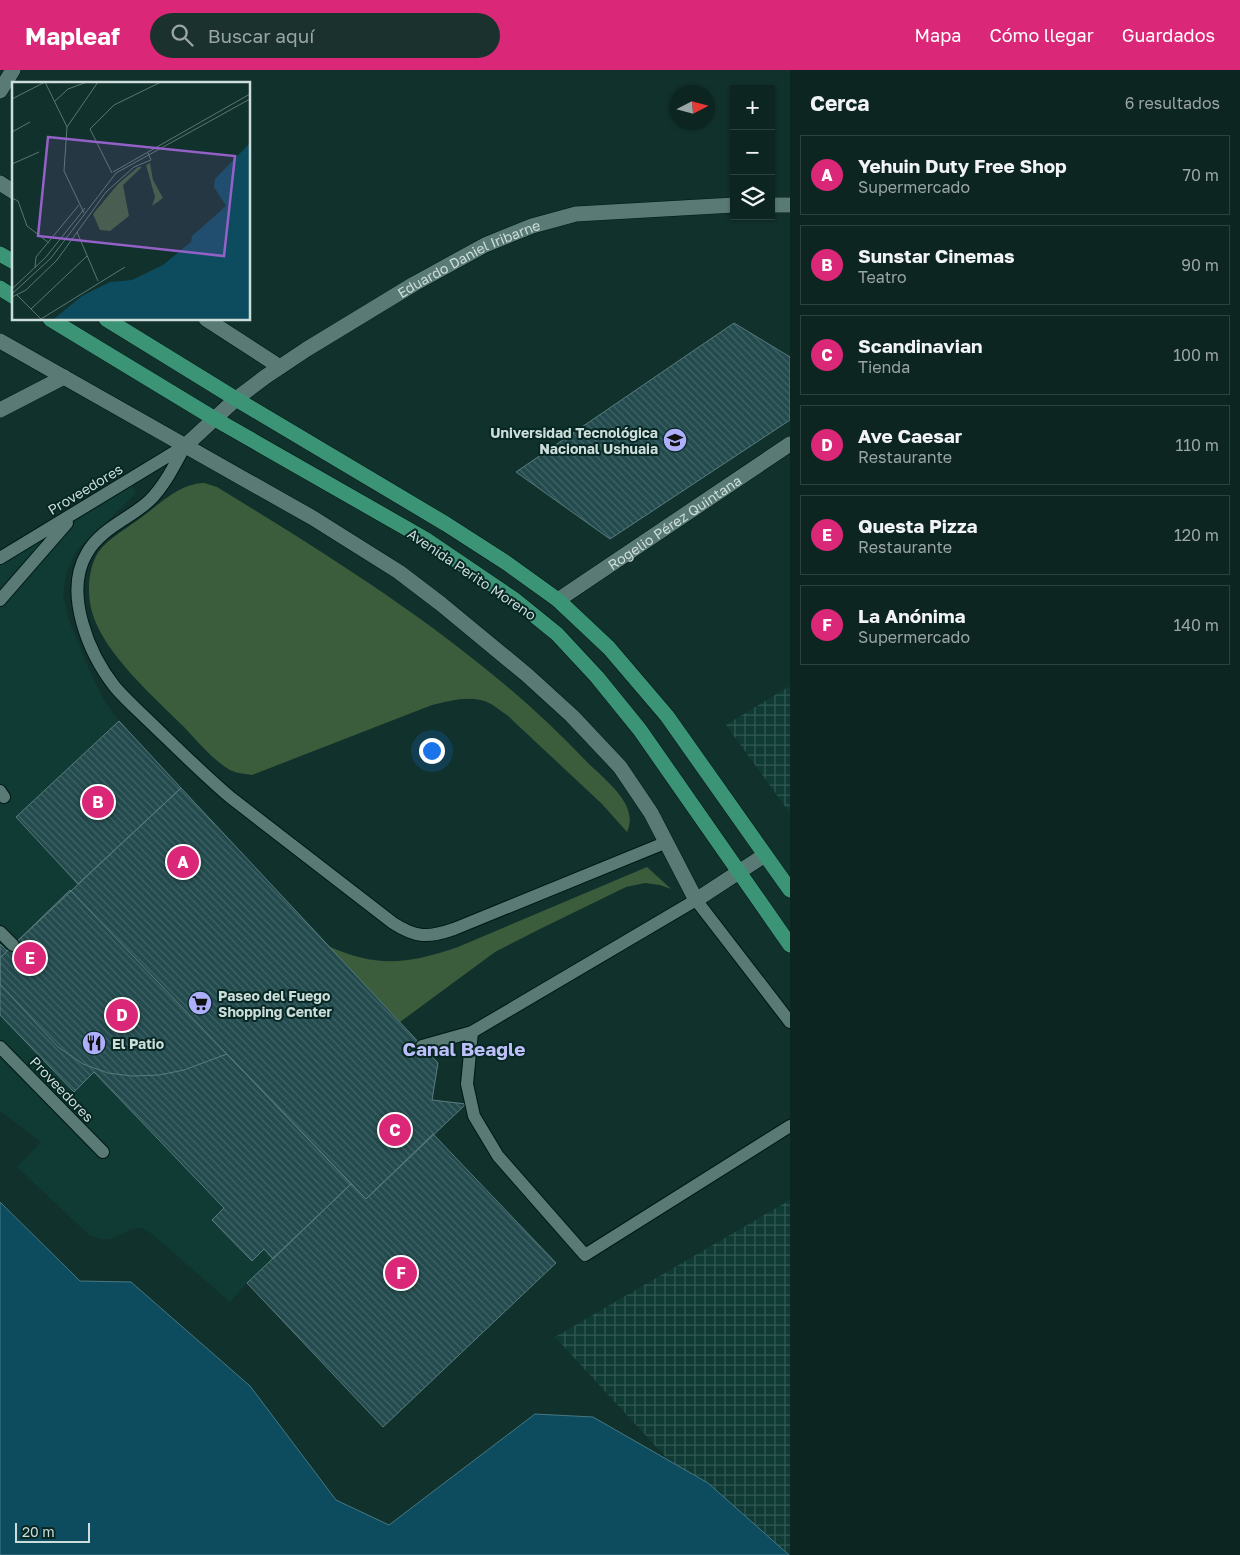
<!DOCTYPE html>
<html lang="es">
<meta charset="utf-8">
<style>
:root{--surface:#0d2521;--page:#1b312e;--text:#f1f3f6;--muted:#9aa5a5;--line:#2d423f;--accent:#db2777}
body{margin:0;font-family:"Golos Text",sans-serif;background:var(--page);color:var(--text)}
.controls{position:absolute;right:15px;top:15px;display:grid;overflow:hidden;border-radius:0px;box-shadow:0 1px 4px #0004}
.controls button{width:45px;height:45px;display:grid;place-items:center;padding:0;border:0;border-bottom:1px solid var(--line);background:var(--surface);color:var(--text);font:25px sans-serif}
.compass{position:absolute;left:670px;top:15px;width:45px;height:45px;border-radius:50%;background:var(--surface);box-shadow:0 1px 4px #0004;rotate:84deg}
.scale{position:absolute;left:15px;bottom:12px;width:75px;box-sizing:border-box;padding-left:5px;border:2px solid #ccddda;border-top:0;font-size:14px;line-height:18px;white-space:nowrap;color:#ccddda;-webkit-text-stroke:4px #062723;paint-order:stroke}
.you{position:absolute;left:431px;top:680px;width:18px;height:18px;margin:-12px;border:4px solid #fff;border-radius:50%;background:#1a73e8;box-shadow:0 0 0 8px #1a73e833}
.badge{display:grid;place-items:center;width:32px;height:32px;border-radius:50%;background:var(--accent);color:#fff;font-size:16px;font-weight:700}
.pin{position:absolute;translate:-50% -50%;border:2px solid #fff;box-shadow:0 1px 5px #0006}
.list{margin:0;padding:0;list-style:none}
h2{display:flex;justify-content:space-between;align-items:center;height:65px;margin:0;padding:0 20px;font-size:21px}
h2 small{font-size:16px;font-weight:400;color:var(--muted)}
.list li{display:grid;grid-template-columns:32px 1fr auto;gap:15px;align-items:center;box-sizing:border-box;height:80px;margin:0 10px 10px;padding:0 10px;border:1px solid var(--line);border-radius:0px}
.list b{display:block;font-size:19px;white-space:nowrap}
.list p{margin:0;font-size:16px;white-space:nowrap;color:var(--muted)}
.list em{font-size:16px;font-style:normal;color:var(--muted)}
.icon{flex:none;width:28px;height:28px;fill:none;stroke:currentColor;stroke-width:2;stroke-linecap:round;stroke-linejoin:round}
.map{position:relative;flex:none;width:790px;height:1485px;overflow:hidden}
header{display:flex;align-items:center;gap:30px;box-sizing:border-box;height:70px;padding:0 25px;background:var(--accent);color:#fff}
header strong{font-size:24px}
nav{display:flex;gap:28px;margin-inline-start:auto;font-size:18px}
.search{width:350px;height:45px;background:var(--page);display:flex;align-items:center;gap:12px;box-sizing:border-box;padding:0 18px;border-radius:28px;color:var(--muted);font-size:19px}
main{display:flex}
aside{flex:1;background:var(--surface)}
.map>svg:first-child{display:block}
</style>
<header>
<strong>Mapleaf</strong>
<div class="search"><svg class="icon" aria-label="search" viewBox="0 0 24 24"><circle cx="10" cy="10" r="6"/><path d="M15 15l6 6"/></svg>Buscar aquí</div>
<nav><a>Mapa</a><a>Cómo llegar</a><a>Guardados</a></nav>
</header>
<main>
<div class="map">
<svg width="790" height="1485" viewBox="0 0 790 1485">
<defs>
<pattern id="industrial-grid" width="8" height="8" patternUnits="userSpaceOnUse" patternTransform="scale(1.25)"><rect width="8" height="8" fill="#103b35"/><path d="M0 4h8M4 0v8" fill="none" stroke="#325752"/></pattern>
<pattern id="building-back-hatch" width="6" height="6" patternUnits="userSpaceOnUse" patternTransform="scale(1.25)"><rect width="6" height="6" fill="#234b4e"/><path d="M-1 5l2 2M0 0l6 6M5-1l2 2" fill="none" stroke="#426467"/></pattern>
</defs>
<rect width="100%" height="100%" fill="#11312c"/>
<path fill="#103b35" d="M130,410L136,423L76,481L66,505L63,525L69,550L90,602L104,630L119,651L438,993L432,1029L466,1034L434,1065L556,1193L383,1357L247,1213L230,1232L152,1164L142,1158L130,1160L111,1169H100L89,1165L17,1097L41,1072L0,1041V488Z"/>
<path fill="url(#industrial-grid)" d="M790,616V743L726,655Z
M790,1130V1485H756L555,1267Z"/>
<path fill="#3c5d3b" d="M204,413L217,417C348,497 481,580 587,692C605,710 640,735 627,762L602,734L507,645C502,642 496,637 491,634C473,624 450,631 432,635L252,705C245,704 236,703 230,700C213,690 199,673 186,659C155,628 104,584 92,542C87,524 88,503 96,486C104,471 126,459 139,449C159,435 178,414 204,413Z
M647,797L671,819L660,815L645,813L626,817L540,859L495,882L400,952L328,876C377,898 408,894 458,877Z"/>
<path fill="#0d4c5f" stroke="#467884" d="M0,1132L80,1211L131,1212L250,1316L336,1430L389,1455L535,1344L593,1347L708,1413L789,1485H0Z"/>
<path fill="url(#building-back-hatch)" stroke="#5a7b7e" d="M734,253L790,287V350L610,469L516,402Z
M119,651L181,718L78,814L16,747Z
M181,718L438,993L432,1030L466,1034L366,1129L227,984L184,1000L159,1005L132,1006L108,1003L83,994L58,977L0,914V874L7,881Z
M70,820L351,1114L273,1189L264,1179L252,1191L212,1150L224,1138L94,1002L74,1022L0,945V888Z
M433,1064L556,1193L383,1357L247,1213L351,1114L366,1129Z"/>
<g fill="none" stroke-linecap="round" stroke-linejoin="round">
<g stroke="#001815" stroke-width="14">
<path id="lane" d="M185,376C175,394 165,415 150,430C130,449 101,458 87,483C63,523 89,584 115,617C126,630 140,642 152,654C178,679 203,704 230,727L393,853C416,868 428,868 454,859L667,772
M0,488L183,377
M0,530L67,453
M0,721L4,727
M0,862L13,875
M472,962L467,1014L474,1046L498,1086L585,1185L790,1056
M422,976L472,962L696,830L790,952
M0,977L103,1082"/>
</g>
<g stroke="#001815" stroke-width="16">
<g id="street">
<path d="M0,21L13,0"/>
<path d="M0,113L14,122"/>
<path d="M771,135H790"/>
<path d="M206,249L280,297"/>
<path d="M0,271L313,448L399,502L441,534L527,605L572,646L620,697L651,743L696,830L765,785"/>
<path d="M0,340L64,307"/>
<path id="s1" d="M185,376L236,329L265,307L307,279L414,214L485,175L532,156L576,144L734,135"/>
<path id="s2" d="M558,530L790,374"/>
</g>
</g>
<g stroke="#001815" stroke-width="16">
<path id="primary" d="M0,184L14,192
M0,218L14,227
M50,249L215,349L425,469L515,530L557,564L597,607L640,660L790,875
M106,249L236,329L446,454L508,494L558,530L609,578L667,646L790,820"/>
</g>
<use href="#lane" stroke="#5a7b75" stroke-width="12"/>
<use href="#street" stroke="#5a7b75" stroke-width="15"/>
<use href="#primary" stroke="#3c9476" stroke-width="15"/>
</g>
<defs>
<g id="university-disc" transform="scale(1.25)"><circle r="9.5" fill="#adaffb" stroke="#062723"/><path d="M0-5L7-2L0 1L-7-2ZM-4 1L0 2.5L4 1V4Q0 6-4 4Z" fill="#111"/></g>
<g id="supermarket-disc" transform="scale(1.25)"><circle r="9.5" fill="#adaffb" stroke="#062723"/><path d="M-6-5.5h2.5l.6 2H6L4.5 2H-2.5L-4.4-4H-6ZM-1.5 3.2a1.3 1.3 0 1 0 .1 0ZM3 3.2a1.3 1.3 0 1 0 .1 0Z" fill="#111"/></g>
<g id="restaurant-disc" transform="scale(1.25)"><circle r="9.5" fill="#adaffb" stroke="#062723"/><path d="M-5-6h1v4h1v-4h1v4h1v-4h1v5L-1.5 .5V6h-2V.5L-5-1ZM5-6V6H3V1.5H1.5Q1.5-4 5-6Z" fill="#111"/></g>
</defs>
<g fill-rule="evenodd">
<use href="#university-disc" x="675" y="370"/>
<use href="#supermarket-disc" x="200" y="933"/>
<use href="#restaurant-disc" x="94" y="973"/>
</g>
<g text-anchor="middle" dominant-baseline="central" stroke-width="4" stroke-linejoin="round" paint-order="stroke">
<g font-size="14" fill="#ccddda" stroke="#062723">
<text stroke="none"><textPath href="#s1" startOffset="342">Eduardo Daniel Iribarne</textPath></text>
<text transform="translate(85 419) rotate(-31)">Proveedores</text>
<text stroke="none"><textPath href="#s2" startOffset="140">Rogelio Pérez Quintana</textPath></text>
<text transform="translate(472 504) rotate(34)">Avenida Perito Moreno</text>
<text transform="translate(62 1019) rotate(46)">Proveedores</text>
</g>
<g font-size="14" font-weight="bold" fill="#ccddda" stroke="#062723" text-anchor="start">
<text x="658" y="362" text-anchor="end">Universidad Tecnológica<tspan x="658" dy="16">Nacional Ushuaia</tspan></text>
<text x="218" y="925">Paseo del Fuego<tspan x="218" dy="16">Shopping Center</tspan></text>
<text x="112" y="973">El Patio</text>
</g>
<g font-size="19" font-weight="bold" fill="#bdbff8" stroke="#062723">
<text x="464" y="978">Canal Beagle</text>
</g>
</g>
<g transform="translate(12 12)">
<rect width="238" height="238" fill="#11312c"/>
<path d="M138,81L141,98L151,116L140,124L143,115L134,83ZM126,85H130L111,103L117,134L98,149L88,148L81,132L106,102Z" fill="#3c5d3b"/>
<path d="M237,62V237H42L70,214L98,200L120,198L151,183L179,160L180,154L214,124L202,105L203,97Z" fill="#0d4c5f"/>
<path fill="none" stroke="#5c7672" stroke-width="1" d="M33,0L55,45L52,89L72,131M0,17L33,0M42,20L56,7L75,0M55,45L86,0M0,50L18,40M0,82L27,70M101,90L238,12M100,91L78,47L102,23L149,0M0,116L6,119L15,144L37,161M65,150L86,199M23,186L24,175L67,123M0,207L34,175L73,126M0,212L39,176L104,91L238,17M5,213L29,237M0,215L14,208L45,178L94,110L122,85L139,78L136,71M19,227L75,174M29,237L113,185"/>
<path fill="#9361c7" fill-opacity="0.15" stroke="#9361c7" stroke-width="2.5" d="M36,55L223,74L212,174L26,154Z"/>
<rect width="238" height="238" fill="none" stroke="#ccddda" stroke-width="2.5"/>
</g>
</svg>
<div class="controls">
<button>+</button>
<button>−</button>
<button><svg class="icon" aria-label="layers" viewBox="0 0 24 24"><path d="M12 4l9 5-9 5-9-5zM3 14l9 5 9-5"/></svg></button>
</div>
<svg class="compass" viewBox="-18 -18 36 36"><path d="M0-13l5 13h-10z" fill="#e53935"/><path d="M0 13l5-13h-10z" fill="#9aa5a5"/></svg>
<div class="scale">20 m</div>
<div class="you"></div>
<div class="pin badge" style="left:183px;top:792px">A</div>
<div class="pin badge" style="left:98px;top:732px">B</div>
<div class="pin badge" style="left:395px;top:1060px">C</div>
<div class="pin badge" style="left:122px;top:945px">D</div>
<div class="pin badge" style="left:30px;top:888px">E</div>
<div class="pin badge" style="left:401px;top:1203px">F</div>
</div>
<aside>
<h2>Cerca<small>6 resultados</small></h2>
<ul class="list">
<li><span class="badge">A</span><div><b>Yehuin Duty Free Shop</b><p>Supermercado</p></div><em>70 m</em></li>
<li><span class="badge">B</span><div><b>Sunstar Cinemas</b><p>Teatro</p></div><em>90 m</em></li>
<li><span class="badge">C</span><div><b>Scandinavian</b><p>Tienda</p></div><em>100 m</em></li>
<li><span class="badge">D</span><div><b>Ave Caesar</b><p>Restaurante</p></div><em>110 m</em></li>
<li><span class="badge">E</span><div><b>Questa Pizza</b><p>Restaurante</p></div><em>120 m</em></li>
<li><span class="badge">F</span><div><b>La Anónima</b><p>Supermercado</p></div><em>140 m</em></li>
</ul>
</aside>
</main>
